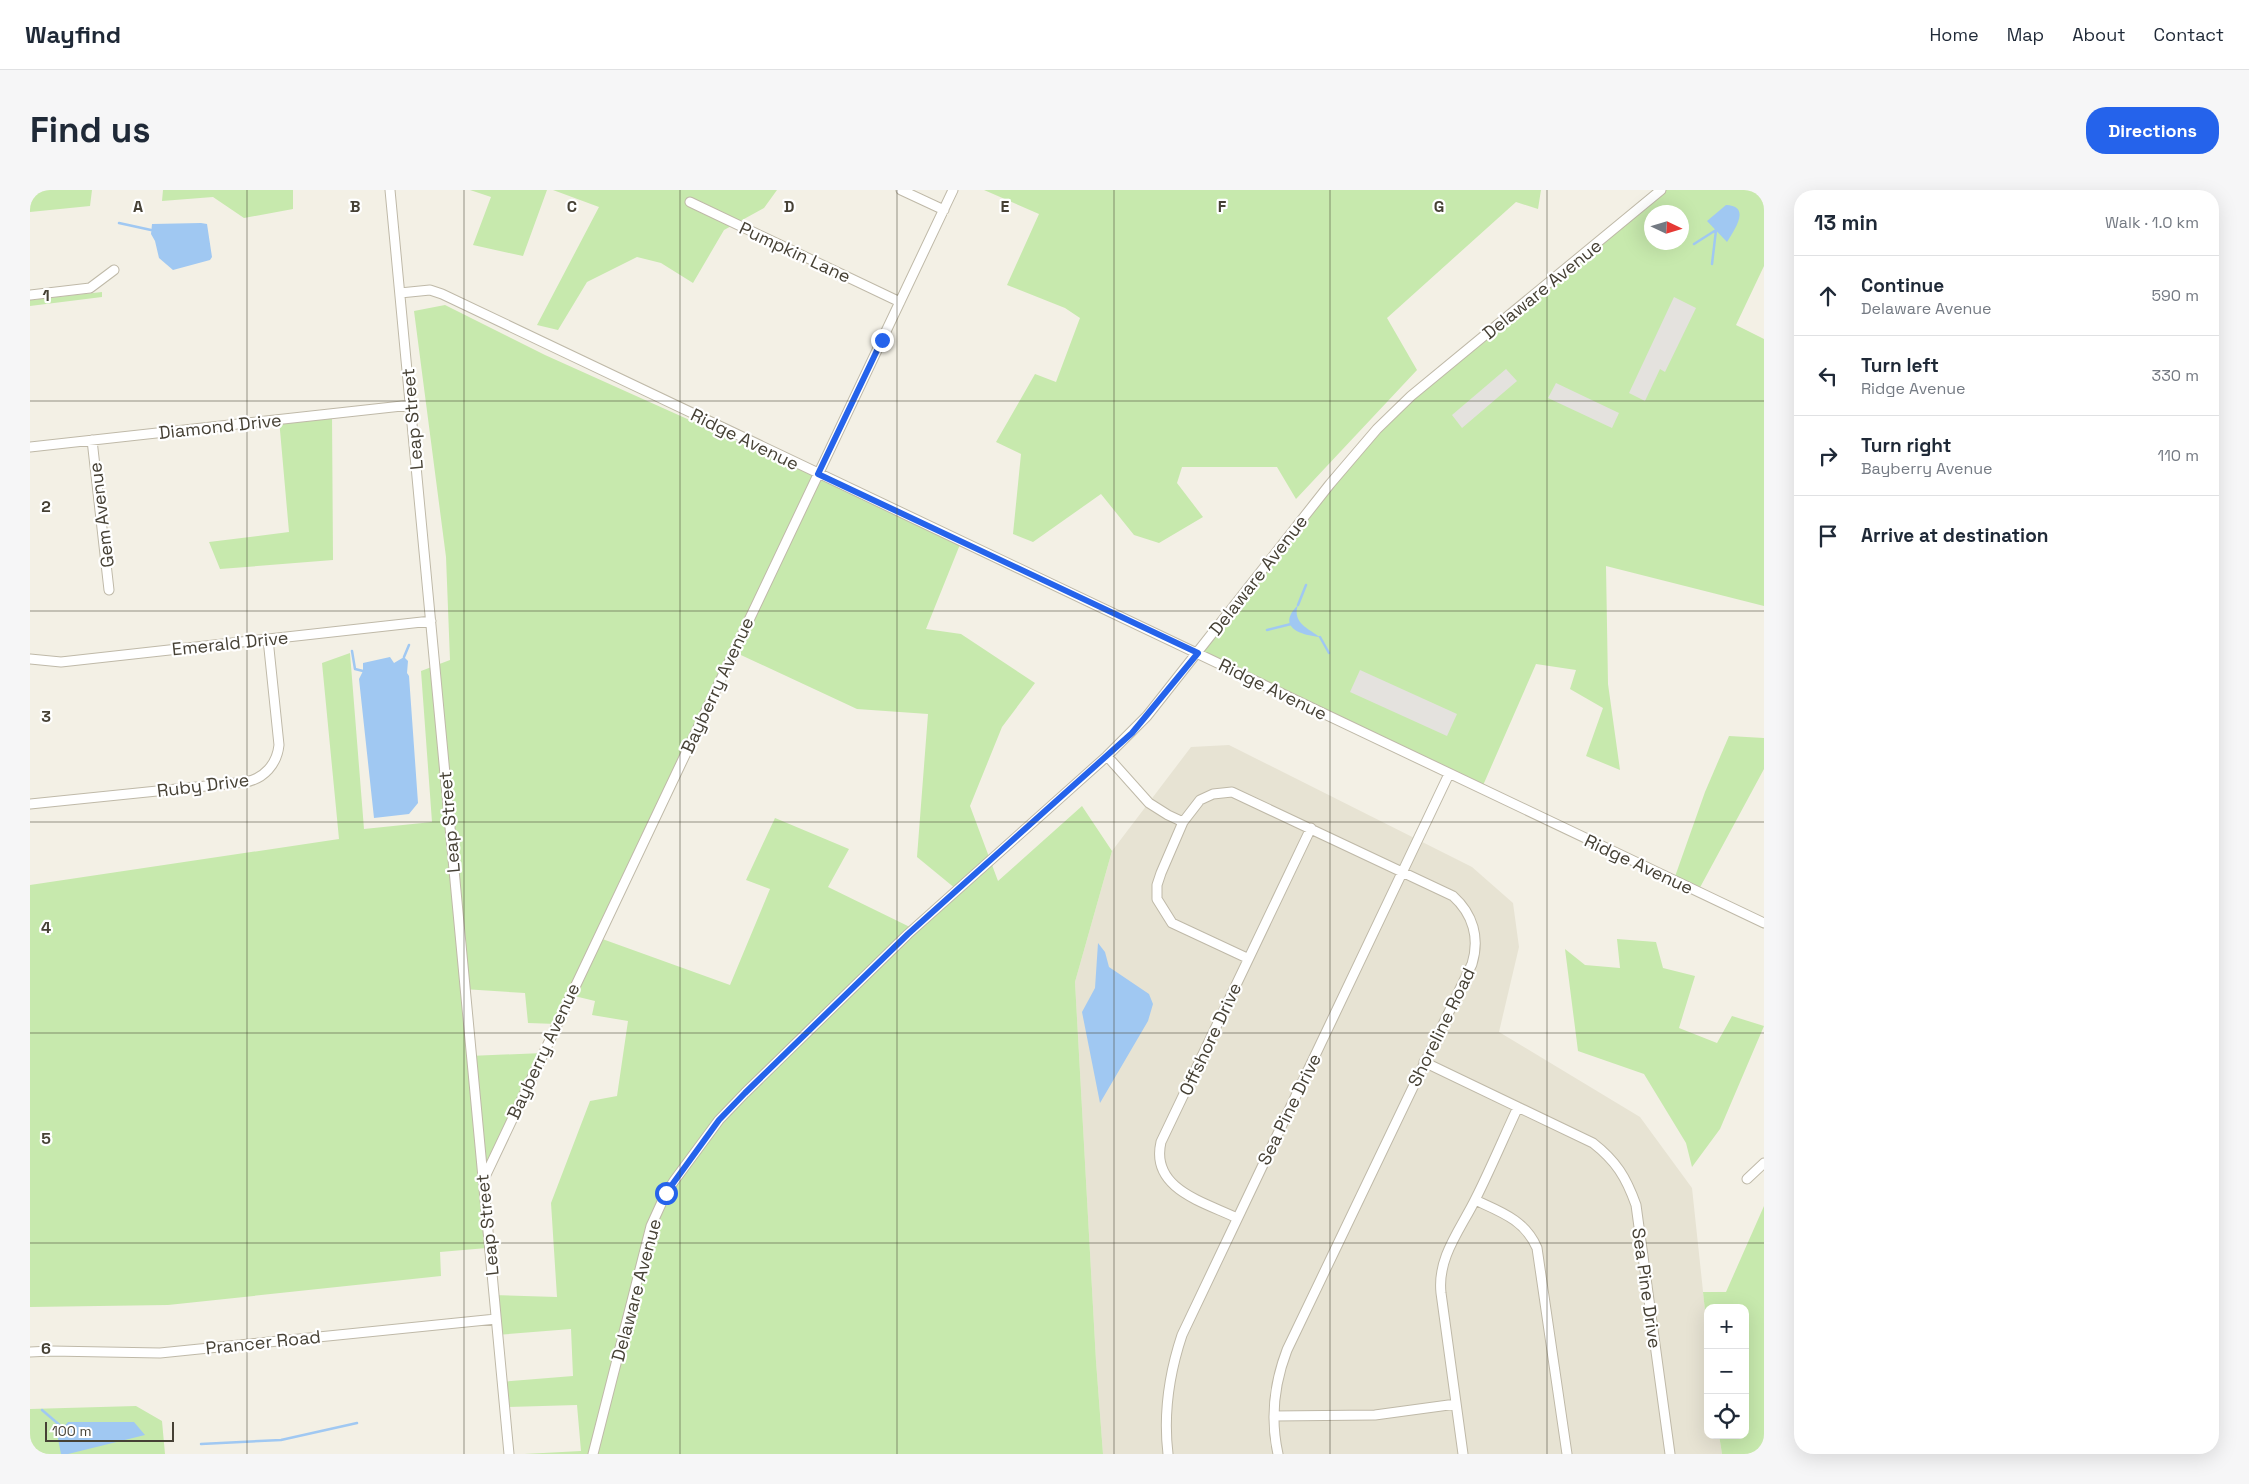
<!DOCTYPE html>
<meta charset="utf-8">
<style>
:root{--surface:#fff;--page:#f6f6f7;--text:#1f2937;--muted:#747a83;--line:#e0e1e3;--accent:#2563eb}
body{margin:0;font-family:"Space Grotesk",sans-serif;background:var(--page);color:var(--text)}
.controls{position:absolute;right:15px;bottom:15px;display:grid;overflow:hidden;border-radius:10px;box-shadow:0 5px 20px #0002}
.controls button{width:45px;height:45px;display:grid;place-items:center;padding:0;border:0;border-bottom:1px solid var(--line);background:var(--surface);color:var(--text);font:25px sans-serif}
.compass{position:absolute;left:1614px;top:15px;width:45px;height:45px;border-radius:50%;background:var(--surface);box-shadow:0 5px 20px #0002;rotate:94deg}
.scale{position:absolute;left:15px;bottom:12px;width:129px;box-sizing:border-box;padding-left:5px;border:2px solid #464135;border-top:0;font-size:14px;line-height:18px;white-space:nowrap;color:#464135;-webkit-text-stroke:4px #fff;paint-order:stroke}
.stop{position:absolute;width:15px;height:15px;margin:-11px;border:4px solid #2563eb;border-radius:50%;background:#fff}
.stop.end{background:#2563eb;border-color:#fff;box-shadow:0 1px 5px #0008}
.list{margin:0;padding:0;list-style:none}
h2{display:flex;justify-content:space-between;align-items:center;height:65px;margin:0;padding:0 20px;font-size:21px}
h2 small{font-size:16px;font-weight:400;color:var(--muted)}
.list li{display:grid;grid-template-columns:32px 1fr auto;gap:15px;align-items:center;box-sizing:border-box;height:80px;padding:0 20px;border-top:1px solid var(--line)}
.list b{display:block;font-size:19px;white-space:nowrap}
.list p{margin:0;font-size:16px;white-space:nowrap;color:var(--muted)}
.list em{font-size:16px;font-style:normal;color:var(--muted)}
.icon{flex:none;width:28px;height:28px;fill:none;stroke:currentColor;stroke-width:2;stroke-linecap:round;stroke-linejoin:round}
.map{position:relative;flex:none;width:1734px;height:1264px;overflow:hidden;border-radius:20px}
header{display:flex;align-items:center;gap:30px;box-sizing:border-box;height:70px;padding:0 25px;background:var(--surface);border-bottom:1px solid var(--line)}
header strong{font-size:24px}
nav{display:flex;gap:28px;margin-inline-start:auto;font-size:18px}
.intro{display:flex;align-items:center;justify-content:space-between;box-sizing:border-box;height:120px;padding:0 30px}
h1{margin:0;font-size:35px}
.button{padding:12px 22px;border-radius:20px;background:var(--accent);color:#fff;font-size:18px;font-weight:700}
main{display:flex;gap:30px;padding:0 30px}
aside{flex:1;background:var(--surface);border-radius:20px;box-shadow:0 5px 20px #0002}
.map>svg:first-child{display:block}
</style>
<header>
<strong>Wayfind</strong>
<nav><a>Home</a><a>Map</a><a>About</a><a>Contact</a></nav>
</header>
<div class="intro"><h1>Find us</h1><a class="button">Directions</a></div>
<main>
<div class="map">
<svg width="1734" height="1264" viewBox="0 0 1734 1264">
<rect width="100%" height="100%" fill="#f3f0e5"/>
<path fill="#e7e3d3" d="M1199,555L1442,677L1483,713L1489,757L1469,842L1610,927L1662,998L1678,1148V1245H1689L1692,1264H1073L1066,1171L1045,792L1082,661L1161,557Z"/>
<path fill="#c7e9ad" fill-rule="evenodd" d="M0,0H62L60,16L0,22Z
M133,0H263V19L214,28L183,7L132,11Z
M517,0L493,66L443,55L461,7L440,0Z
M523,0H747L734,18L694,40L663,93L631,73L607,67L557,92L528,140L507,135L569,17Z
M954,0H1511L1508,19L1486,12L1357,128L1387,180L1266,309L1247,277H1152L1147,293L1173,327L1129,353L1104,345L1071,304L1003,352L983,344L991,264L966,252L1005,184L1026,192L1050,128L1035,118L977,95L1009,24Z
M1631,0H1734V76L1706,135L1734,149V416L1576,376L1578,494L1590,580L1556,566L1573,518L1540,499L1546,480L1506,474L1451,600L1168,463L1347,239ZM1622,22H1652V52H1622Z
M72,102V107L0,116V110Z
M415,115L515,165L931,352L896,439L931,444L1005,493L972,537L940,616L968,691L1052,616L1082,661L1045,792L1066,1171L1073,1264H494L551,1261L547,1215L474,1217L470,1192L543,1186L541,1139L466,1145L462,1105L527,1107L521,1013L560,911L587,906L598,831L562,825L565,811L536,804L527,834L498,833L495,803L433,799L439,866L513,863L451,995L457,1058L410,1062L411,1086L138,1115L0,1117V695L309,649L292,473L320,463L334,639L402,632L391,481L420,470L416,367L384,121ZM700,460L827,519L898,524L887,667L926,699L884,739L798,697L819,659L745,628L716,690L740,699L700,795L564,746Z
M302,224L303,370L190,379L179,352L259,342L249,229Z
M1699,546L1734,548V579L1667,703L1642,695L1675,602Z
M1587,749L1626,752L1633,778L1665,786L1649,838L1687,853L1702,826L1734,836L1690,939L1662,977L1656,953L1614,884L1548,861L1535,759L1555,775L1590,778Z
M1734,1016V1264H1692L1689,1245H1715V1118H1678V1148L1673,1102H1696Z
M106,1216L132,1231L135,1264H0V1219Z"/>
<path fill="#e4e2de" d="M1644,107L1666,118L1635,182L1630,179L1615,211L1599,203Z
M1476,179L1487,191L1432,238L1422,225Z
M1526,193L1589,223L1582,238L1518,208Z
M1330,480L1427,524L1417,546L1320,502Z"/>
<path fill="#a0c8f2" d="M1696,15C1722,16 1704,40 1697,52L1677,31Z
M171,33L177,34L182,67L180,70L143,80L129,68L125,51L121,44L122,34Z
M1268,415C1262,432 1277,438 1290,447C1270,445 1246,437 1268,415Z
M360,467L364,473L374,467L378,471L377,483L379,486L388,613L379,624L344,628L329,489L333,481V473Z
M1068,753L1075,762L1079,777L1119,804L1123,814L1118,831L1070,913L1052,822L1065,798Z
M38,1232H104L115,1245L38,1264H31L27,1244Z"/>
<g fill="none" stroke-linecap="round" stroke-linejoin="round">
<path stroke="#a0c8f2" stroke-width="2.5" d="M89,33L121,40
M1664,54L1686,40
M1682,74L1686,40
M1268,415L1276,395
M1237,440L1261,434
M1290,447L1299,463
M322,461L325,479L333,481
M374,467L379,455
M12,1220L32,1237
M171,1254L251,1250L327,1233"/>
<g stroke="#bfb9a8" stroke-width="11">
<path id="minor" d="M360,0L479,1264
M871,0L914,20
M660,12L870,112
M370,103L400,100L412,104L1734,733
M0,105L60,98L84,80
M62,250L79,400
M0,257L381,215
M0,469L31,472L401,431
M1077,566L1119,613L1138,625L1153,632
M0,614L215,592C234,589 247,574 249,555L238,449
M1217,768L1142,733L1127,709V695L1131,683L1153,632L1170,610L1183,604L1202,602L1423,706C1443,724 1450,748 1442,774L1257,1160C1244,1194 1240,1228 1248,1264
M1394,872L1563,953C1586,971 1596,987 1606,1015L1640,1264
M1717,989L1734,973
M453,991L923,0
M1445,1010C1471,1022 1495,1030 1507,1058L1537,1264
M1207,1028C1174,1012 1120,999 1131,952L1281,638
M0,1162L21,1161L130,1163L466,1129
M1244,1226L1345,1225L1426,1214
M563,1264L621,1036L636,1003L644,991L689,930L715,903L878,744L1077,566L1117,526L1300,294L1347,239L1381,206L1631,0
M1138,1264C1133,1222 1139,1184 1152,1145L1419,584
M1433,1264L1411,1103C1407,1067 1431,1039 1446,1008C1461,978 1474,947 1488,917"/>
</g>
<use href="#minor" stroke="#fff" stroke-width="9"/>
</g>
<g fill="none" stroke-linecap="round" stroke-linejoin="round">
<path stroke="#2563eb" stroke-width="6" d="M636,1003L689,930L715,903L878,744L1102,543L1168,463L788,284L852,150"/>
</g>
<path fill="none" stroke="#464135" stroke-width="1" stroke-opacity="0.55" d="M217,0V1264M434,0V1264M650,0V1264M867,0V1264M1084,0V1264M1300,0V1264M1517,0V1264M0,211H1734M0,421H1734M0,632H1734M0,843H1734M0,1053H1734"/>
<g text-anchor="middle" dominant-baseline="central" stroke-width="4.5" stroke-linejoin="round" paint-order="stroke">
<g font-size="18" fill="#464135" stroke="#fff">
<text transform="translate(765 62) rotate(25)">Pumpkin Lane</text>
<text transform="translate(1512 99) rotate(-39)">Delaware Avenue</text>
<text transform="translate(382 229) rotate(-95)">Leap Street</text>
<text transform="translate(190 236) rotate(-6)">Diamond Drive</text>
<text transform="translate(715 249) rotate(26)">Ridge Avenue</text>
<text transform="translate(71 325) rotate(-97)">Gem Avenue</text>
<text transform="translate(1228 385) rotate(-52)">Delaware Avenue</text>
<text transform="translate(200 453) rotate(-6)">Emerald Drive</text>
<text transform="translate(687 495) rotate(-65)">Bayberry Avenue</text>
<text transform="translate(1243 499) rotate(26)">Ridge Avenue</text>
<text transform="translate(173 595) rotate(-7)">Ruby Drive</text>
<text transform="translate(419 632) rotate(-95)">Leap Street</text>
<text transform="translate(1609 674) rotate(25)">Ridge Avenue</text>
<text transform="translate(1411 837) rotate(-64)">Shoreline Road</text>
<text transform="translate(1180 849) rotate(-65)">Offshore Drive</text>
<text transform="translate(513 861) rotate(-65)">Bayberry Avenue</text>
<text transform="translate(1259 919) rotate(-64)">Sea Pine Drive</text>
<text transform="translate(457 1035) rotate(-96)">Leap Street</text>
<text transform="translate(1617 1098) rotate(82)">Sea Pine Drive</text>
<text transform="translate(606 1100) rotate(-75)">Delaware Avenue</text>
<text transform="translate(233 1152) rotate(-6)">Prancer Road</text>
</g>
</g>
<g font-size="16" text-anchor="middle" font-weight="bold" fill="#464135" stroke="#fff" stroke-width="4.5" stroke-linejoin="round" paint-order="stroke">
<text x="108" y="22">A</text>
<text x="325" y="22">B</text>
<text x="542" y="22">C</text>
<text x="759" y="22">D</text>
<text x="975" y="22">E</text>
<text x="1192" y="22">F</text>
<text x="1409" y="22">G</text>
<text x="16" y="111">1</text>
<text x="16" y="322">2</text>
<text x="16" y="532">3</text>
<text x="16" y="743">4</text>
<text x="16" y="954">5</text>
<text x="16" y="1164">6</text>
</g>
</svg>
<div class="controls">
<button>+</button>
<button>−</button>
<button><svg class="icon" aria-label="locate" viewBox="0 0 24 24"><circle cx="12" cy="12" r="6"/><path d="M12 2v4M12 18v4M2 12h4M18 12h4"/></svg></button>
</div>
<svg class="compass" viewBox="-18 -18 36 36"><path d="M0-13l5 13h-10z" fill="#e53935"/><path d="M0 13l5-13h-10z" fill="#747a83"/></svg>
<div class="scale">100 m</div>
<div class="stop" style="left:636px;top:1003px"></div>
<div class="stop end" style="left:852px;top:150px"></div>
</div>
<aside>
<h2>13 min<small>Walk · 1.0 km</small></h2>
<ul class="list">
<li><svg class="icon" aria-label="ahead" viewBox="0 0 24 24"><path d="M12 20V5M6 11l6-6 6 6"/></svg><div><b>Continue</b><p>Delaware Avenue</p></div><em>590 m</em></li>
<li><svg class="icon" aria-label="left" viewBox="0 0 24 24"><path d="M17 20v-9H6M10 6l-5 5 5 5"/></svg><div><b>Turn left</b><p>Ridge Avenue</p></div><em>330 m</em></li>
<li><svg class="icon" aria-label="right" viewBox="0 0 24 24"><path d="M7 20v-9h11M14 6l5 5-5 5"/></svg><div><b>Turn right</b><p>Bayberry Avenue</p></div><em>110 m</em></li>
<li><svg class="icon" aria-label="arrive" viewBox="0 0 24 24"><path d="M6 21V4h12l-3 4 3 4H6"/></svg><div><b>Arrive at destination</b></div></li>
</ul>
</aside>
</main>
